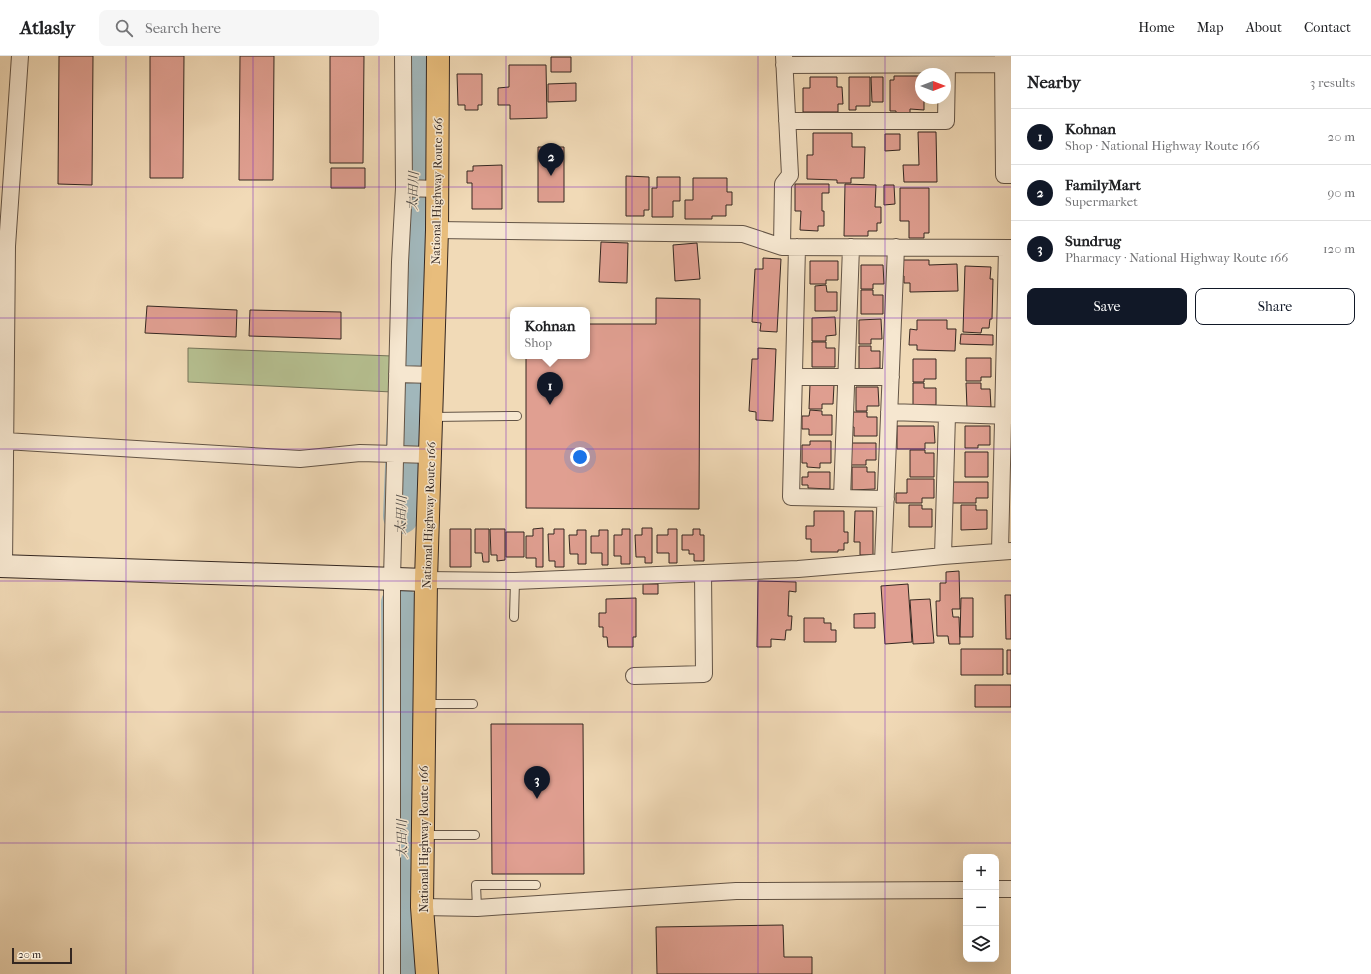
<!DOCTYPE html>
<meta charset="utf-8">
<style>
:root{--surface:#fff;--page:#f6f6f6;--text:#202124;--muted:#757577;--line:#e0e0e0;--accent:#111827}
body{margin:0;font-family:"IM FELL French Canon","Noto Serif JP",serif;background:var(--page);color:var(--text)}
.controls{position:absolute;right:12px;bottom:12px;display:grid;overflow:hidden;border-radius:8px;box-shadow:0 4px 16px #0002}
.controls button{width:36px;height:36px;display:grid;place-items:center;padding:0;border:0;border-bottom:1px solid var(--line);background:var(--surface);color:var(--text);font:20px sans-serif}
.compass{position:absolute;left:915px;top:12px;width:36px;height:36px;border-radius:50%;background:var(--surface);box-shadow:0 4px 16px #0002;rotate:90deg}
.scale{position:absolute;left:12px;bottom:10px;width:60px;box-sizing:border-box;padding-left:4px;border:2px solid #342721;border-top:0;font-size:11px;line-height:14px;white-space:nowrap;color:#342721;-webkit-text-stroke:3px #f6e7d0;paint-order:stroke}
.you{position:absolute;left:580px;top:401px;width:14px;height:14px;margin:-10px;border:3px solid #fff;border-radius:50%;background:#1a73e8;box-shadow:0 0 0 6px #1a73e833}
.badge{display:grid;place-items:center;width:26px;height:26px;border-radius:50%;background:var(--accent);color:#fff;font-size:13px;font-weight:700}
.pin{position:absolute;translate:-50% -33px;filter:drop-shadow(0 1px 2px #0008)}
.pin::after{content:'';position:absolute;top:21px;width:14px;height:12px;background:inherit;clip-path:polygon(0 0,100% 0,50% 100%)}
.popup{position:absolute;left:510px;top:251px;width:80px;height:52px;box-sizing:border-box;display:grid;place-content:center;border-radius:8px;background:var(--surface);filter:drop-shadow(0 1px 3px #0005);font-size:13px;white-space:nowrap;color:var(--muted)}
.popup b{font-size:15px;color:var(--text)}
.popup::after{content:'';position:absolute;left:50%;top:100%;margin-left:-8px;border:8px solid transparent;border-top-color:var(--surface)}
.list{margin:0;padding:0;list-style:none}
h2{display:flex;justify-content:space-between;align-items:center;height:52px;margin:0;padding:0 16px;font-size:17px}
h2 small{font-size:13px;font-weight:400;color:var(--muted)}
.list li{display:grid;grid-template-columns:26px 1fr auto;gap:12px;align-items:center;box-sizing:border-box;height:56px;padding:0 16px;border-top:1px solid var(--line)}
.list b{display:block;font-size:15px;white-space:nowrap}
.list p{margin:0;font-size:13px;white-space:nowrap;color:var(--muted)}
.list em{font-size:13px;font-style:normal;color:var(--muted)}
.actions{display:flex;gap:8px;padding:12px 16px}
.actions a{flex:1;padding:9px 0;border:1px solid var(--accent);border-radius:8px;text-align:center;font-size:14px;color:var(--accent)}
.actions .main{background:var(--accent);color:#fff}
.icon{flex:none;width:22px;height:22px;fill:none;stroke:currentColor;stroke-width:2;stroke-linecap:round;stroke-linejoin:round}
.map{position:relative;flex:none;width:1011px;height:918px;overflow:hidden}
header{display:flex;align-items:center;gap:24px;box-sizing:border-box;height:56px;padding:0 20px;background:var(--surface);border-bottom:1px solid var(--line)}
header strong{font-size:19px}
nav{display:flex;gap:22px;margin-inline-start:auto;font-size:14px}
.search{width:280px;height:36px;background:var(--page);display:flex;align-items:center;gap:10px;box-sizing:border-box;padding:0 14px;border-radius:8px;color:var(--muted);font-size:15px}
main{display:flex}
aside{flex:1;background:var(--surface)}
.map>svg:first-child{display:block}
</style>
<header>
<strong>Atlasly</strong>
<div class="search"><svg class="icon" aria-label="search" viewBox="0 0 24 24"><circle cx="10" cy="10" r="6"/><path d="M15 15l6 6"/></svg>Search here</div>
<nav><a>Home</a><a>Map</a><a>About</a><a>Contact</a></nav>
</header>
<main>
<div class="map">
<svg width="1011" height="918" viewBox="0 0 1011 918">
<rect width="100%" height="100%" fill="#f1dab7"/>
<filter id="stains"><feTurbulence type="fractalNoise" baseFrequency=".005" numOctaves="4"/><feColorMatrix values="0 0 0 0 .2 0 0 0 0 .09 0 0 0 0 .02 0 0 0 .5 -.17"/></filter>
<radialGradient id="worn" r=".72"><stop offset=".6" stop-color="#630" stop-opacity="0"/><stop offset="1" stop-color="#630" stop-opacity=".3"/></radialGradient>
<path fill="#b6c091" stroke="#757459" d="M188,292L392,300V336L188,326Z"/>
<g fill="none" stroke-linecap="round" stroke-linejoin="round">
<path stroke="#a1b7bb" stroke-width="36" d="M401,460L413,168L418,0
M399,547L403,918"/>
</g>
<path fill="#e09f91" stroke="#342721" d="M59,0H93L92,129L58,128Z
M150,0H184L183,122H150Z
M240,0H274L273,124H239Z
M330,0H364L363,107H330Z
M551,1H571V16H551Z
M509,9H546L547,62L510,63V49H498V32L509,31Z
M457,18H482V49H478V54H465V49H458Z
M894,20H921V42H931V45H924V54L910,53V59H896V55H890V24H894Z
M810,21H837V31H842L843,48H838V56H803V32H810Z
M849,21H870V50H856V54H849Z
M871,21H883V46H872Z
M576,27V45L548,46V28Z
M918,76H936L937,126H904L903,109H919Z
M813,77H852V91H865L864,122H851V127H837V124L807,123V99H813Z
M885,78H900V94L885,95Z
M538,91H564V146H538Z
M502,109V153H472V127H467V115H473V110Z
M331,112H365V132H331Z
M626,120L649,121V154H644V160H626Z
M657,121H680V145H673V161H652V132H657Z
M693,122H727V136H732V149H726V160H712V163H685V144H693Z
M795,128H829V137H822V155H824V170H818V175L800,174L801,155H795Z
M845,128L876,129L875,151H881V167H877V175H868V180H844Z
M884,129H894L895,148L884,149Z
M900,132H929V177H924V182H909V165H900Z
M601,186L628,187L627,227L599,226Z
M697,187L700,223L675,225L673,189Z
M763,202L781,203L777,276L760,275L761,267L752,266L755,213H763Z
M901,204H929V209L957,208L958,235L910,236V227H904V220H901Z
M810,205H838V224H826V228H810Z
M861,209H883L884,228H873V233H861Z
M965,210L991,211L990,223H993L992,263H990L989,272H982L981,277L963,276Z
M826,229L827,236H837V255H815V230Z
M861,234H873V239H883V258H861Z
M656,242L700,243L699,453L526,452V300H587V268H656Z
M147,250L237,254L236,281L145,277Z
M250,254L341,256V283L249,280Z
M835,261L836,279L826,280V285H812V262Z
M881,263L882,283H871V288H859V264Z
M917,264H947V273H956L955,295L917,294V289H909L910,273L917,274Z
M961,278L993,279V289L960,288Z
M812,286H826V292H835V311H812Z
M859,290H871V295H880V312L859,313Z
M758,292L776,293L773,365L756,364V356L749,355L752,303H758Z
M966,302H991V321H981V325H966Z
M913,303H936V323H924V326H913Z
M913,327H924V332H936V349H913Z
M966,327H981V333H990L991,351L967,352Z
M810,328L834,329L833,348H822V353H809Z
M856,331H878L879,350H867V355H856Z
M810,354L822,355V359H832V379H809V373H802V360H809Z
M848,356H867V361H877V380H854V371H849Z
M897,370H934L935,387H925V393H897Z
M965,370H990V389H978V392H965Z
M810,385H831V407H820V412L807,411V407H802V389H810Z
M848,387H876V404H866V409H848Z
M910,394H925V397H934V421H910Z
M965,396H988V421H965Z
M852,411H867V416H875V433L852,434Z
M808,416H830V433L808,432V429H802V421H808Z
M907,423H934V442H922V447H896V437H907Z
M950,426H988V442H976V447H950Z
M909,449H922V453H932V471H909Z
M961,449H976V454H987V473L961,474Z
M814,455H844V476H848V487H844V494H838V496H811V483H806V470H814Z
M855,455H873V499H860V486H854Z
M543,472V511H536V502H526V480H533V473Z
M642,472H652V507H645V501H636L635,479H642Z
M450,473H471V511H450Z
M475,473H489V506H483L482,497H475Z
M490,473H505V504L497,505V499H491Z
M554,473H564V511H555V505H549L548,478H554Z
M622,473H630V508H621V500H614V479H622Z
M668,473H677V507H669V497H657V479H668Z
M693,473H700V479H704V505H694V498H689V494H682V479H693Z
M577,474H586V508H578V498H570L569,479H577Z
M599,474H608V509H602V497H591V480H599Z
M506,476H524V501H506Z
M959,515L960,553H952L953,561H959L960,588H949L948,580H937L936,545H940V527H946V516Z
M758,525L796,526V536L789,535L788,560H792L791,574H786L785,584L771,583V591H757Z
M643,528H658V538H643Z
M908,528L912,586L885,588L881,530Z
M1005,539H1011V583H1006Z
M636,542V581H633V591H608L607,581H603V571H599V557H606V543Z
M961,542H973V581H960Z
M930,543L934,587L913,588L910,544Z
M875,557V572H854V558Z
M804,562H824V567H831V574H836V586H804Z
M961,593H1003V619H961Z
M1007,594H1011V618H1007Z
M975,629H1011V651H975Z
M491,668H583L584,818H492Z
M783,869L784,901H812V918H657L656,871Z"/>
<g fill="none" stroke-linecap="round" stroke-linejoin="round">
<g stroke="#635446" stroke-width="10">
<path id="lane" d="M432,361L517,360
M514,561L515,525
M425,648H473
M424,779H475
M477,852L476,829H536"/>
</g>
<g stroke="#635446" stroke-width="18">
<path id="street" d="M1003,0L1004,119H1011
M784,9L1003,8
M787,65H946L947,9
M404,132L438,133
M437,174L743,178L782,191L1011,192
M782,191L783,128L790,119L784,0
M797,191L791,441L886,443
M397,318L433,319
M794,321H891
M889,356L1011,360
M5,385L300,403L360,397L431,399
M842,442L851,191
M1000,495L1007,192
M943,500L947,359
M883,506L896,191
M4,510L7,190L20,0
M426,524L515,525L798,513L883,506L943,500L1011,495
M634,620L704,618L703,517
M996,833H1011
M422,851L477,852L736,835L966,834
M392,918V523L400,206L404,132L403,0"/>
</g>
<g stroke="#342721" stroke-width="24">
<path id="secondary" d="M0,510L426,524"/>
</g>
<g stroke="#342721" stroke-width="24">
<path id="highway" d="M427,918L422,851L426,524L437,174L438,0"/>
</g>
<use href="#lane" stroke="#f6e7d0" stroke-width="8"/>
<use href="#street" stroke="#f6e7d0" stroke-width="16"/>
<use href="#secondary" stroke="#f6e7d0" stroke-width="22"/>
<use href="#highway" stroke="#e8bd7c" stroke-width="22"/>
</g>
<path fill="none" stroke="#7b2cbf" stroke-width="1" stroke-opacity="0.55" d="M126,0V918M253,0V918M379,0V918M506,0V918M632,0V918M758,0V918M885,0V918M0,131H1011M0,262H1011M0,393H1011M0,525H1011M0,656H1011M0,787H1011"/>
<g text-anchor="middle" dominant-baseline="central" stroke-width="3" stroke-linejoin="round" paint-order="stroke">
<g font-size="12" fill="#342721" stroke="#f6e7d0">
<text transform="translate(437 135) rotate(-89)">National Highway Route 166</text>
<text transform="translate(429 459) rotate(-88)">National Highway Route 166</text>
<text transform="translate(424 783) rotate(-90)">National Highway Route 166</text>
</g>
<g font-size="13" font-style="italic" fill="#4f4b48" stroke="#f6e7d0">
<text transform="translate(413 135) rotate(-88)">太田川</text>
<text transform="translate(401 459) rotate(-88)">太田川</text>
<text transform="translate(402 783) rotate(-91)">太田川</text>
</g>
</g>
<rect width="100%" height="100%" filter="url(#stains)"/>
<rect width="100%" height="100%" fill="url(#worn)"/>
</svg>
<div class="controls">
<button>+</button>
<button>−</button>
<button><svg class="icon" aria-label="layers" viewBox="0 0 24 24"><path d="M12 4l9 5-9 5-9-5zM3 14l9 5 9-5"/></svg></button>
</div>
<svg class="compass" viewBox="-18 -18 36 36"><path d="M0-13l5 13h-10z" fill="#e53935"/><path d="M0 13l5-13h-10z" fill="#757577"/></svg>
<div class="scale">20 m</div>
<div class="you"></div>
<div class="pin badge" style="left:550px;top:349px">1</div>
<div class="popup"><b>Kohnan</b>Shop</div>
<div class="pin badge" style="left:551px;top:120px">2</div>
<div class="pin badge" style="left:537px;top:743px">3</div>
</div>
<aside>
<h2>Nearby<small>3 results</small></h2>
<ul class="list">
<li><span class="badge">1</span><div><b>Kohnan</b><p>Shop · National Highway Route 166</p></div><em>20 m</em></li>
<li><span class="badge">2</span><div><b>FamilyMart</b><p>Supermarket</p></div><em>90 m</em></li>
<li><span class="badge">3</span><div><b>Sundrug</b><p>Pharmacy · National Highway Route 166</p></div><em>120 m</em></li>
</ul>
<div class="actions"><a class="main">Save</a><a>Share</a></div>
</aside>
</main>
